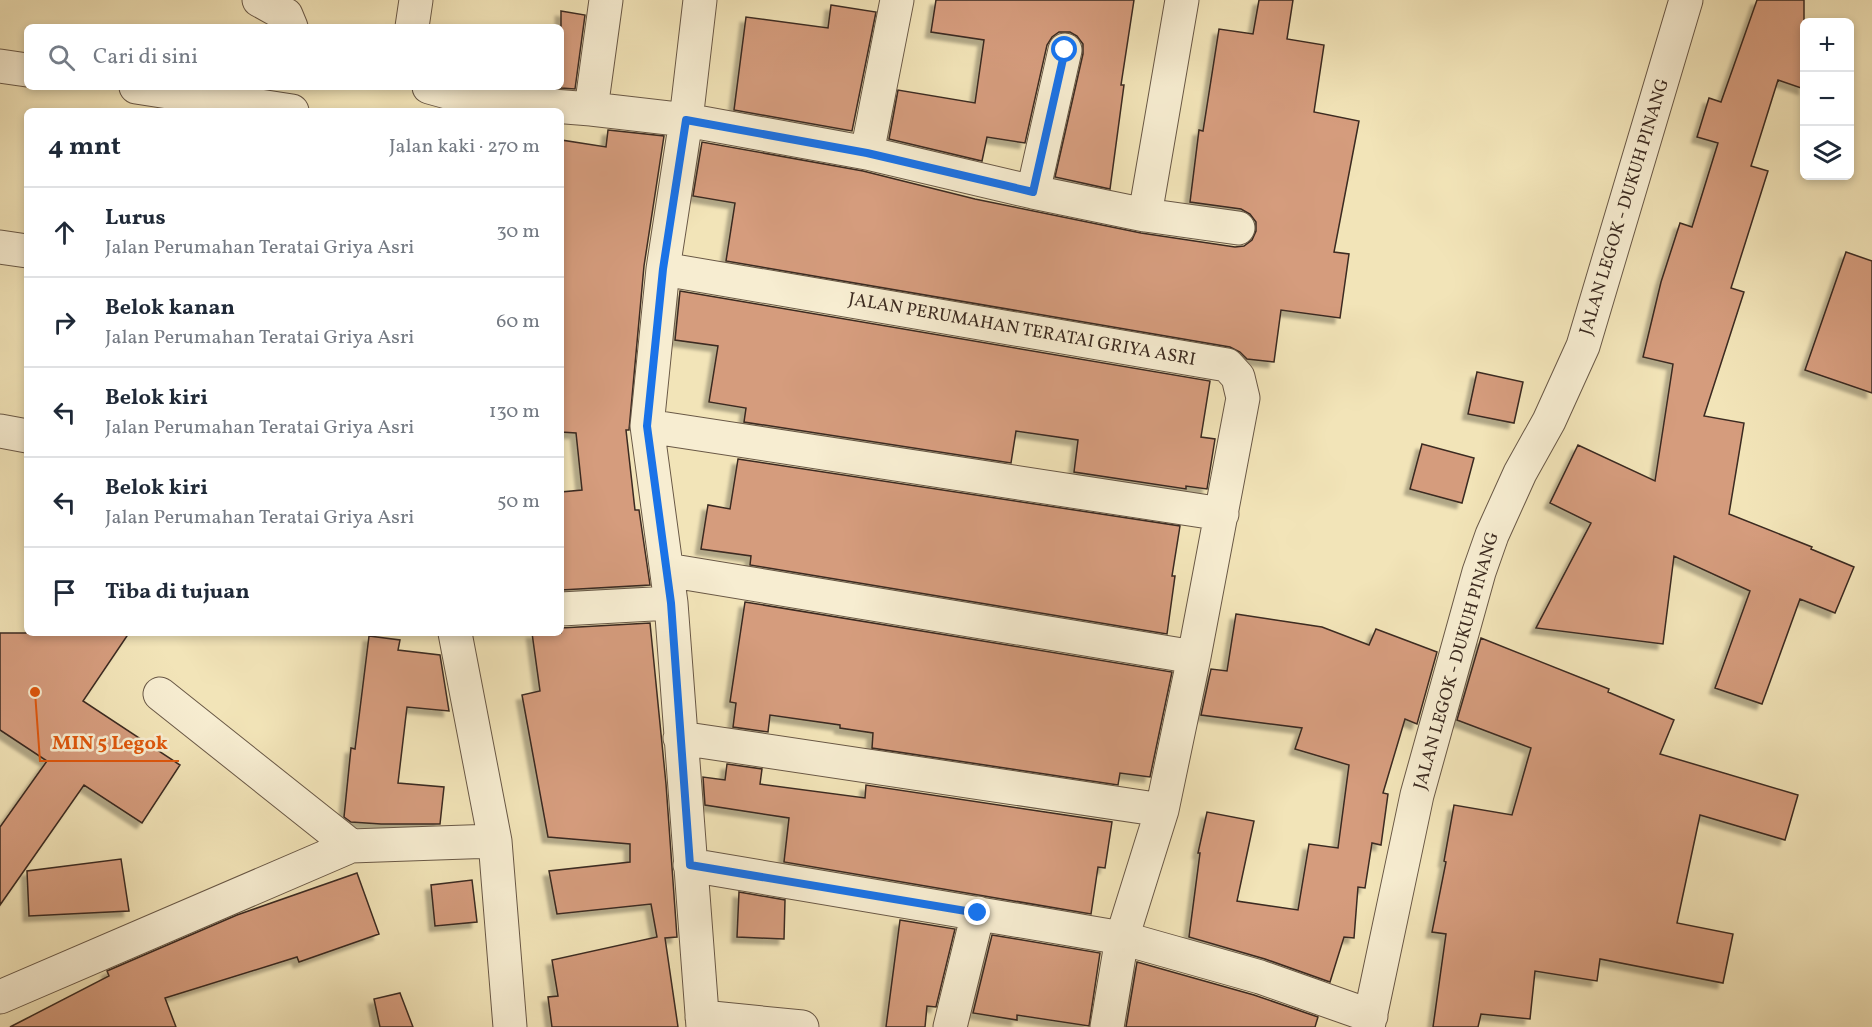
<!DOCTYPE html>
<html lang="id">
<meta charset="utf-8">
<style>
:root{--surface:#fff;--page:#f2f2f3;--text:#1f2937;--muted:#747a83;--line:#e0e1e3}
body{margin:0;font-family:Vollkorn,serif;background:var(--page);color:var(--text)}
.controls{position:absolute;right:18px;top:18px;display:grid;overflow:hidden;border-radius:9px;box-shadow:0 3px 9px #0003}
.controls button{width:54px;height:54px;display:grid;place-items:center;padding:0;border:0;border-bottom:2px solid var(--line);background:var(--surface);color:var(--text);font:30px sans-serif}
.stop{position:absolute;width:18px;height:18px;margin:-14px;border:4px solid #1a73e8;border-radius:50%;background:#fff}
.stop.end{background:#1a73e8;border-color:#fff;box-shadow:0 2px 6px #0008}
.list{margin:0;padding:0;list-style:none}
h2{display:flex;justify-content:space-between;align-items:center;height:78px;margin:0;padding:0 24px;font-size:26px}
h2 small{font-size:20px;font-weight:400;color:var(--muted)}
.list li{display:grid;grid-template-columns:39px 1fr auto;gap:18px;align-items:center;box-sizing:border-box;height:90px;padding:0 24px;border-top:2px solid var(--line)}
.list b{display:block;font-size:22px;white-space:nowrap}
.list p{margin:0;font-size:20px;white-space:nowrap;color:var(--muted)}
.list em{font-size:20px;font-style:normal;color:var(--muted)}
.icon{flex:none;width:33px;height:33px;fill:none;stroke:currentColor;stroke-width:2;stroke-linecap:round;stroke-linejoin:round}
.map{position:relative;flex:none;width:1872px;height:1027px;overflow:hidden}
.search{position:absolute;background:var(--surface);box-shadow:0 3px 9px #0003;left:24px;top:24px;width:540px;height:66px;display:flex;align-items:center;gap:15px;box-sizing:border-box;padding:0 21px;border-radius:9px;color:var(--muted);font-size:22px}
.panel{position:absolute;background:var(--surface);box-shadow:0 3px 9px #0003;left:24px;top:108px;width:540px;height:528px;border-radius:9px}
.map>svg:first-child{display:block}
</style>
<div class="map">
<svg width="1872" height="1027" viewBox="0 0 1872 1027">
<defs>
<filter id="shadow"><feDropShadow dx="-5.5" dy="5.5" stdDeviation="1.5" flood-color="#0004"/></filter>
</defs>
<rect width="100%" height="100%" fill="#f2e4b8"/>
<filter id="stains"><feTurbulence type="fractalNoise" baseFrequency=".00333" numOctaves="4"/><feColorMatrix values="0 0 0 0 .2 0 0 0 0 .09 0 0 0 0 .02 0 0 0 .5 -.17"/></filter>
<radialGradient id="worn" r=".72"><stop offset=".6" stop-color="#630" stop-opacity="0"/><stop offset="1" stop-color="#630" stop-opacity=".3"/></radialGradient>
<path fill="#d59c7d" stroke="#3b2a20" stroke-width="1.5" filter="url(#shadow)" d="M936,0H1134L1121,85H1124L1110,189L1055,177L1083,54V44L1077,36L1070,32H1059L1052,37L1047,45L1025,143L987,137L982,161L889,139L898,90L975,103L984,40L931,32Z
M1259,0H1293L1287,39L1324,45L1314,112L1359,121L1334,252L1349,254L1340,318L1281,310L1274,362L1247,359L1240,352L1230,347L726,261L735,203L693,196L702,142L863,171L975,199L1141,233L1235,247L1244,246L1252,240L1256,231V222L1250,214L1241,209L1190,202L1199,130L1203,131L1219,29L1253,34Z
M1757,0H1804V89L1778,80L1751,166L1768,171L1731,288L1744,292L1704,416L1744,423L1729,514L1812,547L1811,549L1854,567L1835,613L1800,599L1762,704L1715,688L1750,591L1674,556L1663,644L1536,628L1591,523L1550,503L1578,445L1655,481L1673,364L1643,357L1661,282L1680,223L1692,227L1718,143L1697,137L1709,98L1721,102Z
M831,5L876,12L852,131L734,110L746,17L828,28Z
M561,11L585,15L575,89L561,88Z
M608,130L664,136L644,266L629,430H626L635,510H639L650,585L561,590V492L582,490L576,433L561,432V140L606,147Z
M1846,252L1872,261V393L1805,370Z
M680,291L1210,381L1201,437L1215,439L1207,489L1186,486V489L1074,472L1078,440L1016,431L1011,463L744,422L746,408L709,402L718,346L675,340Z
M1477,372L1523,382L1514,423L1468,414Z
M1422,444L1474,458L1462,503L1410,489Z
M738,459L1180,526L1172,576H1175L1167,634L750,565L751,556L701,549L708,505L730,509Z
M745,602L1172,672L1150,777L1120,773L1118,785L872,748L873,733L840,728V725L770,715L768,732L733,727L736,703L730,702Z
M1236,614L1322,627L1369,645L1376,629L1437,652L1417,724L1405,719L1383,793L1388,794L1381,845L1372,843L1365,888L1358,887L1354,938L1344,937L1330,982L1265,959L1189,937L1200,853H1198L1207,812L1254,821L1237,901L1298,910L1309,844L1338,848L1349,765L1295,749L1302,728L1201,715L1211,669L1227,671Z
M650,623L666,784L677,937L665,938L678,1027H552L548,997L558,996L552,960L657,937L651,904L557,914L549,871L630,862V844L548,837L522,695L540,691L532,633H561V628Z
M0,633H129L83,701L180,765L142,823L84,785L0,905V827L47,761L0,730Z
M369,636L400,640L398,650L440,655L449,711L407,707L398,783L444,787L440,824H381L351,822L344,817L351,748L355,749Z
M1481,638L1609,689L1608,692L1674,720L1660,754L1798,795L1785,840L1700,815L1677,923L1733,934L1723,983L1600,959L1597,981L1535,971L1530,1019L1481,1014L1478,1027H1433L1446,934L1432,932L1446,862L1444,861L1454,805L1512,815L1531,748L1457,720Z
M727,764L762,769L760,784L865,798L866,785L1112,822L1105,868L1098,867L1091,914L784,862L789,818L705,805L703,777L725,780Z
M121,859L129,911L29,916L27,871Z
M357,873L379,934L299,962L297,957L165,998L176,1027H10L109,976L107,971L237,915Z
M472,880L477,922L435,926L431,885Z
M739,892L785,900L784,939L737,937Z
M900,920L955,929L936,1007L927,1006L925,1027H886Z
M992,935L1100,953L1089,1026L1017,1015V1020L973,1013Z
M1137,962L1254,995L1318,1017L1315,1027H1126Z
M400,993L413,1027H380L374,999Z"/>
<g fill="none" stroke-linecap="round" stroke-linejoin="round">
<g stroke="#695846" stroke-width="35">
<path id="minor" d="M259,0L286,15L291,27
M700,0L686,120L663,269L647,426L671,603L703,1027
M412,27L416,0
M0,66L27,70
M136,87L292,111
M429,87L476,100L591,109L686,120L867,153L1033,192L1145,215L1238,228
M591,109L606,0
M867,153L897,0
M1033,192L1065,50
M1145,215L1182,0
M0,247L27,251
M663,269L1227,365L1238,377L1243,398L1194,657L1162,810L1122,938L1107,1027
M647,426L1222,514
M0,431L27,436
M667,570L1194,657
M561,609L671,603
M455,633L495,841L510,1027
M160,694L351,846
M680,738L1162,810
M690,865L1122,938L1260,977L1371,1016
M0,997L351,846L495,841
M702,1017L802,1027
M950,1027L978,913
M1368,1027L1417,795L1479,572L1492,535L1520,473L1549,421L1583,346L1686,0"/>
</g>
<use href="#minor" stroke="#f7edd1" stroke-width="33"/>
</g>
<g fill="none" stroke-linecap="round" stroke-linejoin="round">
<path stroke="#1a73e8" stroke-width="8" d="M978,913L690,865L671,603L647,426L663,269L686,120L867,153L1033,192L1065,50"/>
</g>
<g text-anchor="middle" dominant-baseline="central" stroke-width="5" stroke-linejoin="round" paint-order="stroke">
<g font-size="18" fill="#3b2a20" stroke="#f7edd1">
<text transform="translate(1625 207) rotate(-73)">JALAN LEGOK - DUKUH PINANG</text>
<text transform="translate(1022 330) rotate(10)">JALAN PERUMAHAN TERATAI GRIYA ASRI</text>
<text transform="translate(1457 661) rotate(-74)">JALAN LEGOK - DUKUH PINANG</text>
</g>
</g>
<path fill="none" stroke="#df570d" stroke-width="2" d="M35 692L40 761H179"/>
<circle fill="#df570d" stroke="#f7edd1" stroke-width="2" cx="35" cy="692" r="6"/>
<g font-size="20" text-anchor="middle" font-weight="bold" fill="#df570d" stroke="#f7edd1" stroke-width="5" stroke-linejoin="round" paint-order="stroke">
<text x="110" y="749">MIN 5 Legok</text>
</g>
<rect width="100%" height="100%" filter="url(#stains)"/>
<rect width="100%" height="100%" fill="url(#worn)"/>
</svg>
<div class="controls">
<button>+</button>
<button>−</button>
<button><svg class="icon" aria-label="layers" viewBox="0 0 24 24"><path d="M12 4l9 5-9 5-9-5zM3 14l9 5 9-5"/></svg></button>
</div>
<div class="stop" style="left:1065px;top:50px"></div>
<div class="stop end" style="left:978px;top:913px"></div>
<div class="search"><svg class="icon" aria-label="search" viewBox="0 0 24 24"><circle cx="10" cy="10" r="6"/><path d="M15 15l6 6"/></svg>Cari di sini</div>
<section class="panel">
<h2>4 mnt<small>Jalan kaki · 270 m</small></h2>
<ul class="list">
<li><svg class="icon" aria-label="ahead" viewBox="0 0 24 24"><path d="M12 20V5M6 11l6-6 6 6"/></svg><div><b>Lurus</b><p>Jalan Perumahan Teratai Griya Asri</p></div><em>30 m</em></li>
<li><svg class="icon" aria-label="right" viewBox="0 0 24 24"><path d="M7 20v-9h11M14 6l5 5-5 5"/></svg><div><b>Belok kanan</b><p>Jalan Perumahan Teratai Griya Asri</p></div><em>60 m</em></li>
<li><svg class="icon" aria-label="left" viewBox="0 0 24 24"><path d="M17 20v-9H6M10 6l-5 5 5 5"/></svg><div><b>Belok kiri</b><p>Jalan Perumahan Teratai Griya Asri</p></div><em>130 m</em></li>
<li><svg class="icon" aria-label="left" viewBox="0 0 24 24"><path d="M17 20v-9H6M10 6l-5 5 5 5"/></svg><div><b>Belok kiri</b><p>Jalan Perumahan Teratai Griya Asri</p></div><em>50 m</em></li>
<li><svg class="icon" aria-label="arrive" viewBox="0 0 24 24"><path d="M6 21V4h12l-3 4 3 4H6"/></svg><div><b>Tiba di tujuan</b></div></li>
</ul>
</section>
</div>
